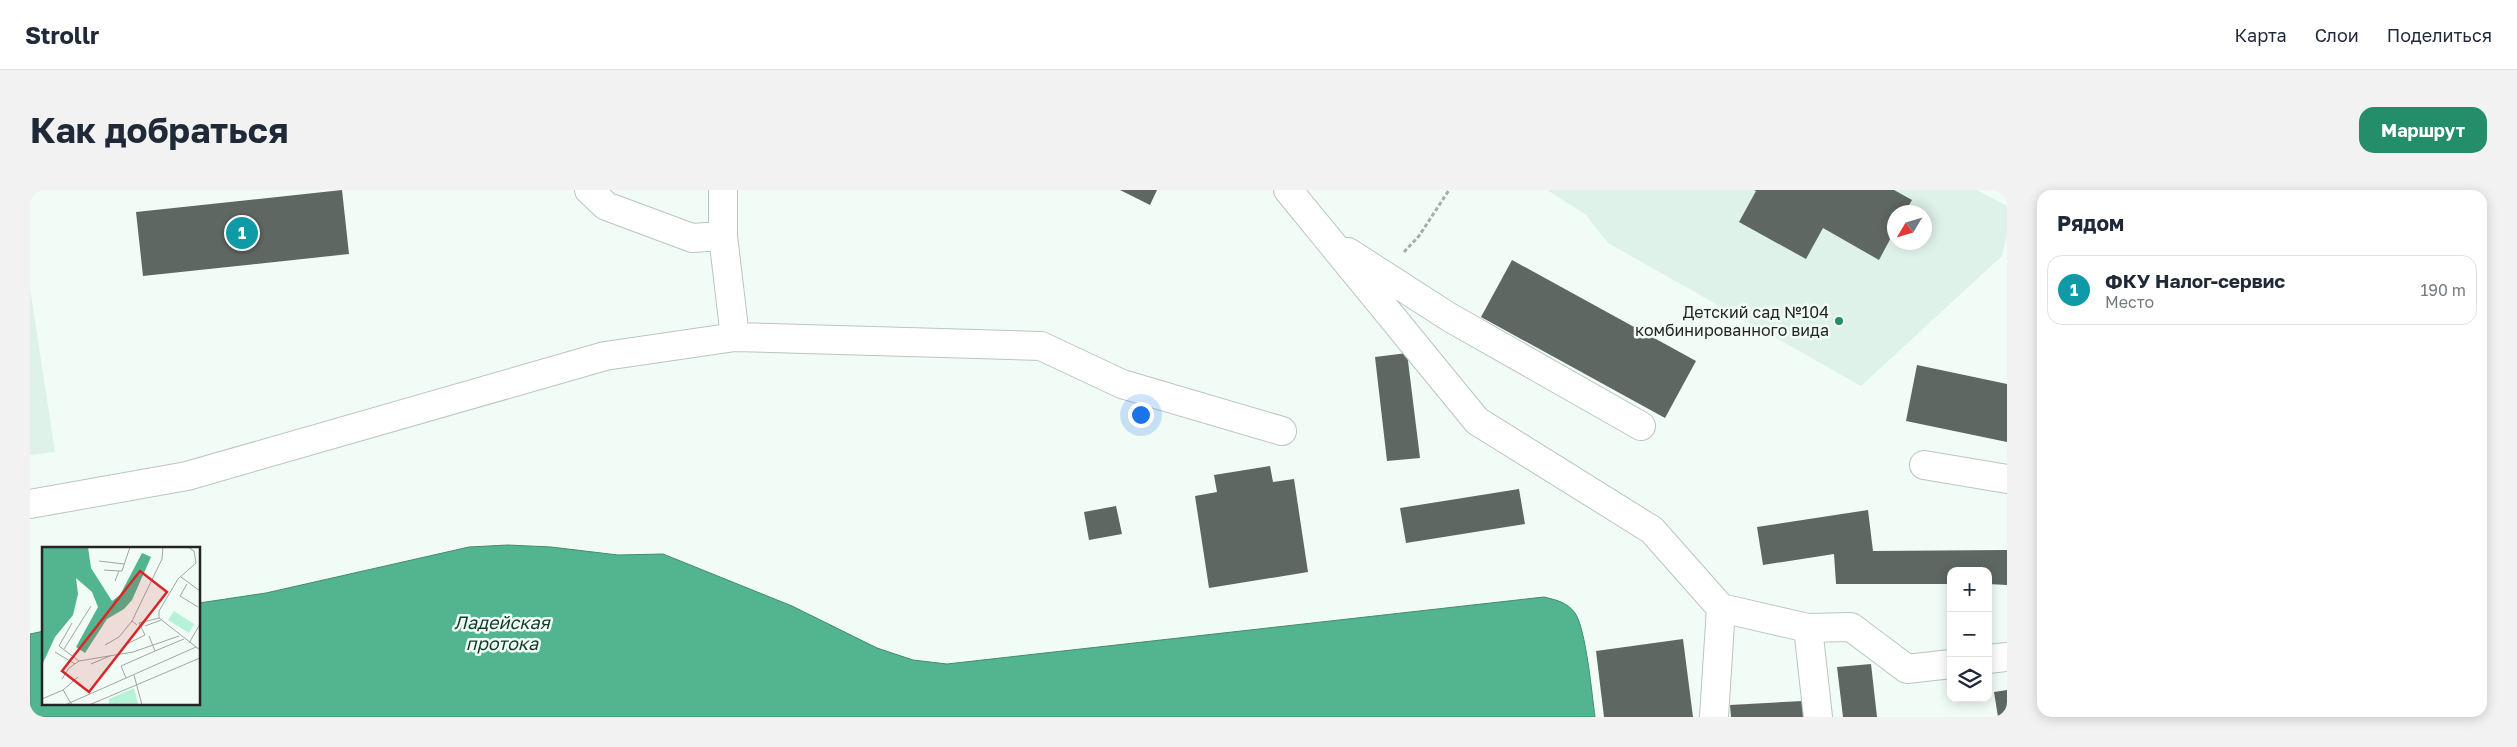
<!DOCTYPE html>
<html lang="ru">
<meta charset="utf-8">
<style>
:root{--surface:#fff;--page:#f2f2f3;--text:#1f2937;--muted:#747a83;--line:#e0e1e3;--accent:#248d6a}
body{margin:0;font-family:"Golos Text",sans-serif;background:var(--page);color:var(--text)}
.controls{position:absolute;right:15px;bottom:15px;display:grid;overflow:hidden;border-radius:10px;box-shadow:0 2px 12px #0003}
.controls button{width:45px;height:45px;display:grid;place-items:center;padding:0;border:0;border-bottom:1px solid var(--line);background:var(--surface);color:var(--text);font:25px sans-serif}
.compass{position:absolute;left:1857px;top:15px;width:45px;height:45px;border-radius:50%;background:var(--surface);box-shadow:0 2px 12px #0003;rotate:232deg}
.you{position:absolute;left:1110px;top:224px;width:18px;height:18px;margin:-12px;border:4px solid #fff;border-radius:50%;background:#1a73e8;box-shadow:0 0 0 8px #1a73e833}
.badge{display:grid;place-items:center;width:32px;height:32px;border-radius:50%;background:var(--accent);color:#fff;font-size:16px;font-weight:700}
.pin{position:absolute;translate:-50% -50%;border:2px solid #fff;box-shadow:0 1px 5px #0006}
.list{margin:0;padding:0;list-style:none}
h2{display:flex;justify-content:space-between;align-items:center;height:65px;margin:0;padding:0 20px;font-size:21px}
h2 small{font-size:16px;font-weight:400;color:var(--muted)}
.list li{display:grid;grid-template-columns:32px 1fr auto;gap:15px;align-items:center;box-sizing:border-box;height:70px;margin:0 10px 10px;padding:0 10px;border:1px solid var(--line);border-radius:15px}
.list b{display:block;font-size:19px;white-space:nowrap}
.list p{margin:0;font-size:16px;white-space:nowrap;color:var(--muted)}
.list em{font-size:16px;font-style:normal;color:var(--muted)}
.icon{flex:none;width:28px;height:28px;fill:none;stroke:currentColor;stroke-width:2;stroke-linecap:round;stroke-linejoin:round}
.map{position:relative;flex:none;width:1977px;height:527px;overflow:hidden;border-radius:15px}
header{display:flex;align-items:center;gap:30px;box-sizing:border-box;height:70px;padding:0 25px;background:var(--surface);border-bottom:1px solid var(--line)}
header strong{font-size:24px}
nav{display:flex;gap:28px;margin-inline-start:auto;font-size:18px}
.intro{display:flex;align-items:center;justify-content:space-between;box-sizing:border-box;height:120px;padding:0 30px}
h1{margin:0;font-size:35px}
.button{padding:12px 22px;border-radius:15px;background:var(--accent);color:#fff;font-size:18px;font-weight:700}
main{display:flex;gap:30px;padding:0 30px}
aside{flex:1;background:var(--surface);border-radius:15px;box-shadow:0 2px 12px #0003}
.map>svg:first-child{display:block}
</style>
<header>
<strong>Strollr</strong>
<nav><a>Карта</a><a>Слои</a><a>Поделиться</a></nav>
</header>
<div class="intro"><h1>Как добраться</h1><a class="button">Маршрут</a></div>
<main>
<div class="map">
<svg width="1977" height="527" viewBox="0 0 1977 527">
<rect width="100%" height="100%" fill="#f2fcf7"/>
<path fill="#dff2e9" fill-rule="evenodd" d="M1517,0H1947L1977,16V45L1972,66L1831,196L1578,53L1555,24ZM1864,22H1894V52H1864Z
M0,98L25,262L0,265Z"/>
<path fill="#52b590" stroke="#448a70" d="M478,355L521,357L588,365L633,364L762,416L847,458L883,470L917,474L1514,407C1526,410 1537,412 1545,423C1556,439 1562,505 1565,527H0V444L14,441V513H169V413L236,403L439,357Z"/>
<path fill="#5e6762" d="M312,0L319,64L113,86L106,22Z
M1090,0H1127L1120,15Z
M1724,0H1864L1882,10L1875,22H1864V42L1849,70L1793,38L1776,69L1709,32L1726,1Z
M1482,70L1666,171L1635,228L1451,127Z
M1377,163L1390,268L1357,271L1345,167Z
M1887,175L1977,194V252L1876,231Z
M1240,276L1243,292L1264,289L1278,382L1179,398L1165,306L1187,302L1184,285Z
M1489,299L1495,334L1376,353L1370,318Z
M1086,316L1092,344L1059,350L1054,322Z
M1838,320L1843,361L1977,360V395L1958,394V381H1921V394H1806L1804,364L1733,375L1727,337Z
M1653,449L1663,527H1574L1566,461Z
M1841,474L1847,527H1813L1807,477Z
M1977,500V527H1968L1964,502Z
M1773,511L1774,527H1701L1700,515Z"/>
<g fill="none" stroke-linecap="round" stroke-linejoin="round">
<g stroke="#bbc5c0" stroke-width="30">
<path id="minor" d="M559,0L576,16L662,48L693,46V0
M1258,0L1447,231L1622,340L1691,418
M693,46L705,147L1011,156L1092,194L1252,241
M1318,62L1419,127L1611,236
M1894,275L1977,289
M0,314L157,286L575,166L705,147
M1778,438L1788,527
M1958,469L1977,467
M1684,527L1691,418L1778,438L1821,437L1877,479L1921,474"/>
</g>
<path stroke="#a6adaa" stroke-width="3" stroke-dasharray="4 2.5" stroke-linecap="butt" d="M1374,62L1389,46L1419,0"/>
<use href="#minor" stroke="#fff" stroke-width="28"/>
</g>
<circle fill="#248d6a" stroke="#f2fcf7" stroke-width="2" cx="1809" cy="131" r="5"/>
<g text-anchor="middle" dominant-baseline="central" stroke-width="5" stroke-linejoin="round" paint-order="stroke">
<g font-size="16" fill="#222524" stroke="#f2fcf7" text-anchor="end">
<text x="1799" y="122">Детский сад №104<tspan x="1799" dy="18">комбинированного вида</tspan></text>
</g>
<g font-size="18" font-style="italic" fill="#0f3b2c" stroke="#f2fcf7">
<text x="472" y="432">Ладейская<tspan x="472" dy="21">протока</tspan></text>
</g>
</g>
<g transform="translate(12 357)">
<rect width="158" height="158" fill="#f2fcf7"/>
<path d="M132,64L152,77L147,86L126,73ZM92,141L96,157H67V152Z" fill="#b5f2d7"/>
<path d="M0,0H46L49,21L70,54L78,48L100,6L109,10L90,53L82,62L65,72L43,106L34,100L56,60L50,45L34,31L36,47L31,68L13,90L0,118Z" fill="#52b590"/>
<path fill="none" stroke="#9fa6a3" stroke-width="1" d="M57,14L82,17M62,23L77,24M139,30L158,44M73,34L77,24H80L88,0M145,37L138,49L156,60M117,71V64L136,32L154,16L152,4L146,0M117,71L158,103M90,74L120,12L121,0M103,79L119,73M147,96L158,77M85,97L103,88L97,76L117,71M63,98L77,90L90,74L95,78M22,102L49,59M113,104L142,92M13,105L33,117M37,114L91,105L137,89M49,117L68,109M92,128L100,158M84,131L79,119L113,104L107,89M20,132L27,121L37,114L17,99L30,76M21,143L30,158M0,152L21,143L36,130M23,158L154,100M47,158L158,111"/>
<path fill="#d62828" fill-opacity="0.15" stroke="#d62828" stroke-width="2.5" d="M98,24L125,45L47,145L20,124Z"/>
<rect width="158" height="158" fill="none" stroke="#222524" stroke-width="2.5"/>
</g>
</svg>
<div class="controls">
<button>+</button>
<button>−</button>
<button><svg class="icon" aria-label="layers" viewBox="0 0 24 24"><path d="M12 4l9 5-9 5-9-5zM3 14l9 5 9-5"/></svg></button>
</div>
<svg class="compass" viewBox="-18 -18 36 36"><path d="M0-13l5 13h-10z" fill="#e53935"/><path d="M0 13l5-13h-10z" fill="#747a83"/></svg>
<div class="you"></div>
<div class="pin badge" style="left:212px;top:43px;background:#0f9aa8">1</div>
</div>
<aside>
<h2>Рядом<small></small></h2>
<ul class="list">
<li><span class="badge" style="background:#0f9aa8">1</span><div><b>ФКУ Налог-сервис</b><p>Место</p></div><em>190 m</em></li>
</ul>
</aside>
</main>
